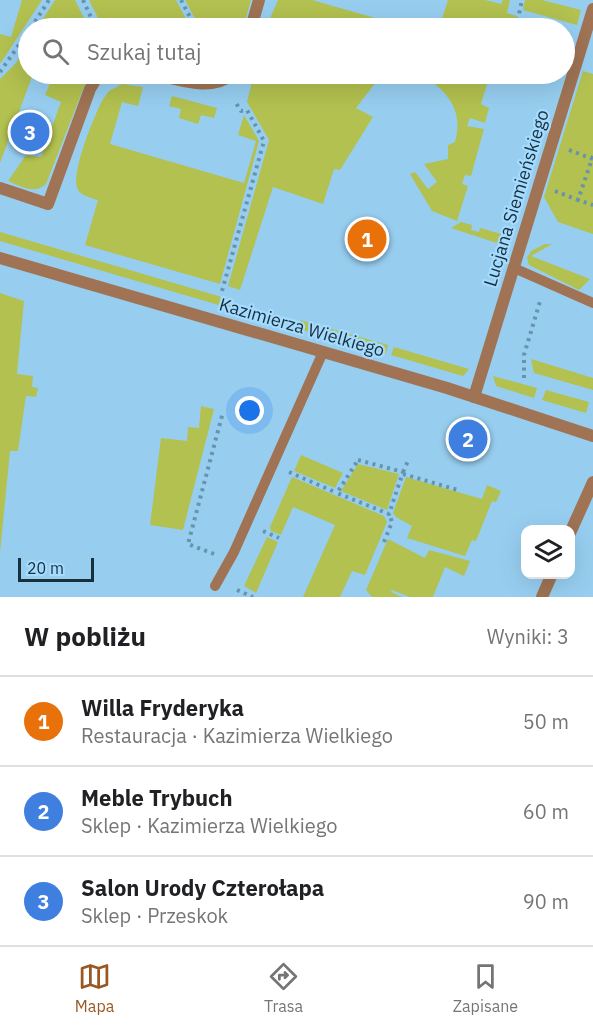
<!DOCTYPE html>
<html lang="pl">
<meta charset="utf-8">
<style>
:root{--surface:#fff;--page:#f6f6f6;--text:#202124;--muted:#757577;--line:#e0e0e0;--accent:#995823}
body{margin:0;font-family:"IBM Plex Sans",sans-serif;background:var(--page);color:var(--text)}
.controls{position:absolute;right:18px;bottom:18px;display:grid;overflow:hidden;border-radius:12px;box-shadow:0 6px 24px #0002}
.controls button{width:54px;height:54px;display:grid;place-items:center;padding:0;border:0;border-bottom:2px solid var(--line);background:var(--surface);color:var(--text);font:30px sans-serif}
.scale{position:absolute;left:18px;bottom:15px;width:76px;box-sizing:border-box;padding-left:6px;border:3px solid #182f3c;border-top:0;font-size:16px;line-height:21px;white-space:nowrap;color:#182f3c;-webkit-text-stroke:4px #a4dbfe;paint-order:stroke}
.you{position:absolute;left:250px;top:411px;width:21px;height:21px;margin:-15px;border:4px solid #fff;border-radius:50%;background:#1a73e8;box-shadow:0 0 0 9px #1a73e833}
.badge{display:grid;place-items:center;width:39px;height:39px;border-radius:50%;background:var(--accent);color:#fff;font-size:20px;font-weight:700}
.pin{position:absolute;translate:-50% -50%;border:3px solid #fff;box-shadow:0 2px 6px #0006}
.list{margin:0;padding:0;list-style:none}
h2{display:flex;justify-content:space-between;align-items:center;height:78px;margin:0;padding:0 24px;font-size:26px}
h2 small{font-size:20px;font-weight:400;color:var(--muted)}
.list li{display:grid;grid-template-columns:39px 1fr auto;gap:18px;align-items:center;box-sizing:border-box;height:90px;padding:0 24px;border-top:2px solid var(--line)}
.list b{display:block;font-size:22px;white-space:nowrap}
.list p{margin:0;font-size:20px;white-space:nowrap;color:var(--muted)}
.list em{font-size:20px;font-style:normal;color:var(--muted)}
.icon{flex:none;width:33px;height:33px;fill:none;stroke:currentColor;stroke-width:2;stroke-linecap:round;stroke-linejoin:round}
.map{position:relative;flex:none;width:593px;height:597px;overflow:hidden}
.search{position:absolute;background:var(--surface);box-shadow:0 6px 24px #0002;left:18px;right:18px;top:18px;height:66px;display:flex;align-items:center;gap:15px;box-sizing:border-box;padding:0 21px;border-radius:33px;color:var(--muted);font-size:22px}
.sheet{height:348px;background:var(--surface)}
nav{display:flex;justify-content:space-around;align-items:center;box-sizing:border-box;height:84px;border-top:2px solid var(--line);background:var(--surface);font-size:16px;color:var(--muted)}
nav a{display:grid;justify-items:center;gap:3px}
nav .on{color:var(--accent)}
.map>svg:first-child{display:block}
</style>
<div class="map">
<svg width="593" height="597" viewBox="0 0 593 597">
<rect width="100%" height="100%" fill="#97cef0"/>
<path fill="#b2c14f" d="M22,0H42L0,64V34L11,37Z
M55,0H75L89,28H37Z
M89,0H176L191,28H167L137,19L135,28H103Z
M185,0H251L243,28H200Z
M278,0H312L410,28H266Z
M448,0H485L501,4L503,0H510L507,13L517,16L513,28H439Z
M525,0H542L581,10L577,25L523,10Z
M28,42V74H33L0,163V79L16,63Z
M583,71L593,74V234L558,222L544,197Z
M54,74H89L46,184C35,195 20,186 8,181L26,155L41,157L61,102L45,95Z
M254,74H397L396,81L387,84L379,78L356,108L373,117L340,170L334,169L323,204L273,187L240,290L228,286L269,140L247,102Z
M421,74H490L481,104L489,108L485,123L470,118L467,126L484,129L471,176L465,175L462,184L468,186L457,221L432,211L410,174L415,172L428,189L437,182L424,164L448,159V145L455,142C464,109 447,91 421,74Z
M122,84L143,87L138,106L122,102L110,144L244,183L256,141L238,135L244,115L259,141L220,284L85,245L98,200C91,198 82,196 78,190C69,176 95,114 103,99L109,91Z
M172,96L217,108L214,118L201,115L198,124L179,118L181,109L169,106Z
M461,222L472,225L471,230L479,232L480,228L512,237L509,247L451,228Z
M0,232L232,300L229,308L0,241Z
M545,244H552L531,256L590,279L579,290L529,265L527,258L531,251Z
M0,293L24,301L17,374L33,376L32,387L38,388L36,397L26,396L18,451H10L0,553Z
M300,320L388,345L386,354L303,330Z
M394,347L469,369L463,376L391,355Z
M531,359L593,378V390L534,373Z
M493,376L537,388L534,398L496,386Z
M546,390L589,402L586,413L542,400Z
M201,406L214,409L183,530L150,525L161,438L187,441L188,427L199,428Z
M301,455L343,473L335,488L294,471Z
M358,464L399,474L387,510L341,491Z
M292,477L384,516L387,522L365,575L352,571L340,597H303L335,525L293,507L281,535L271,531L270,527Z
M406,477L482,499L487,485L501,491L496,502L492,501L476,541L472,540L465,556L407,538L412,526L396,517L393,513Z
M267,537L278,542L256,593L244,586Z
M388,539L425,558L429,550L470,561L464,576L445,567L433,597H410L392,590L391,592L402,597H372L366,590Z"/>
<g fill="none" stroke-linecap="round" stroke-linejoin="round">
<path stroke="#6893ae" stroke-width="4" stroke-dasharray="3 4.5" stroke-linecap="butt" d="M83,0L96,28
M181,0L196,28
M31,28L49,0
M516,28L522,0
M0,72L28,32
M569,150L593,159
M593,156L578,200L593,205
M555,191L578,200
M222,291L264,141L247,110L241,111L236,103
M524,378V355L541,298
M358,460L403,472L389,514L337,493Z
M289,472L337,493
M403,472L408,461
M403,474L458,490
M263,531L279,538
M384,542L392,522L389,514
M214,554L188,544L223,412
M237,590L253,597"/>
<path stroke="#9f7354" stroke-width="10" d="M514,268L593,303
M215,586L234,552L323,352"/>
<path stroke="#9f7354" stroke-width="12" d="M251,28L259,0
M155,74C180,80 212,92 233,74
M0,188L48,204L90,89L99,74
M474,397L593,9
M570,533L593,482
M542,597L552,574"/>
<path stroke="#9f7354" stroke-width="12" d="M0,258L447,388L593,436"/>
</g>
<g text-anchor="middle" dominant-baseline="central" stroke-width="4.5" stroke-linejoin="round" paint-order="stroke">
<g font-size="18" fill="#182f3c" stroke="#a4dbfe">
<text transform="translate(516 198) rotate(-73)">Lucjana Siemieńskiego</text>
<text transform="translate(302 327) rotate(16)">Kazimierza Wielkiego</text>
</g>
</g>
</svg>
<div class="controls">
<button><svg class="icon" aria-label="layers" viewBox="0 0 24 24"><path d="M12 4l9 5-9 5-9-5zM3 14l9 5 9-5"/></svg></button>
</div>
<div class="scale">20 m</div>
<div class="you"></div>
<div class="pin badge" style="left:367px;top:239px;background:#e8710a">1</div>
<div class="pin badge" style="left:468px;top:439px;background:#3f7fe0">2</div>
<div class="pin badge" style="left:30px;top:132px;background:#3f7fe0">3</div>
<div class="search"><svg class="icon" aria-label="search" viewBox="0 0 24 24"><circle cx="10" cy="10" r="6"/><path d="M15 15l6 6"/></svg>Szukaj tutaj</div>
</div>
<section class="sheet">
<h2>W pobliżu<small>Wyniki: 3</small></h2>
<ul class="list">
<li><span class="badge" style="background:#e8710a">1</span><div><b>Willa Fryderyka</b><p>Restauracja · Kazimierza Wielkiego</p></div><em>50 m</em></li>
<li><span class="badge" style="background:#3f7fe0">2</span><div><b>Meble Trybuch</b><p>Sklep · Kazimierza Wielkiego</p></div><em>60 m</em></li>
<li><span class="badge" style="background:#3f7fe0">3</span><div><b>Salon Urody Czterołapa</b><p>Sklep · Przeskok</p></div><em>90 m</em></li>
</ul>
</section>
<nav>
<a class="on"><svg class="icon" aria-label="map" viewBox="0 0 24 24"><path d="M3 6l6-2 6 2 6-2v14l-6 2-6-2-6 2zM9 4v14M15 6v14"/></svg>Mapa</a>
<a><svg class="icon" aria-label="directions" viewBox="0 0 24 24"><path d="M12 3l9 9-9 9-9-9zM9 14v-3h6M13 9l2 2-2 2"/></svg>Trasa</a>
<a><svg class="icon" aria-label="saved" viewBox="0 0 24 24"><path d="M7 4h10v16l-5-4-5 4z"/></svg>Zapisane</a>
</nav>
